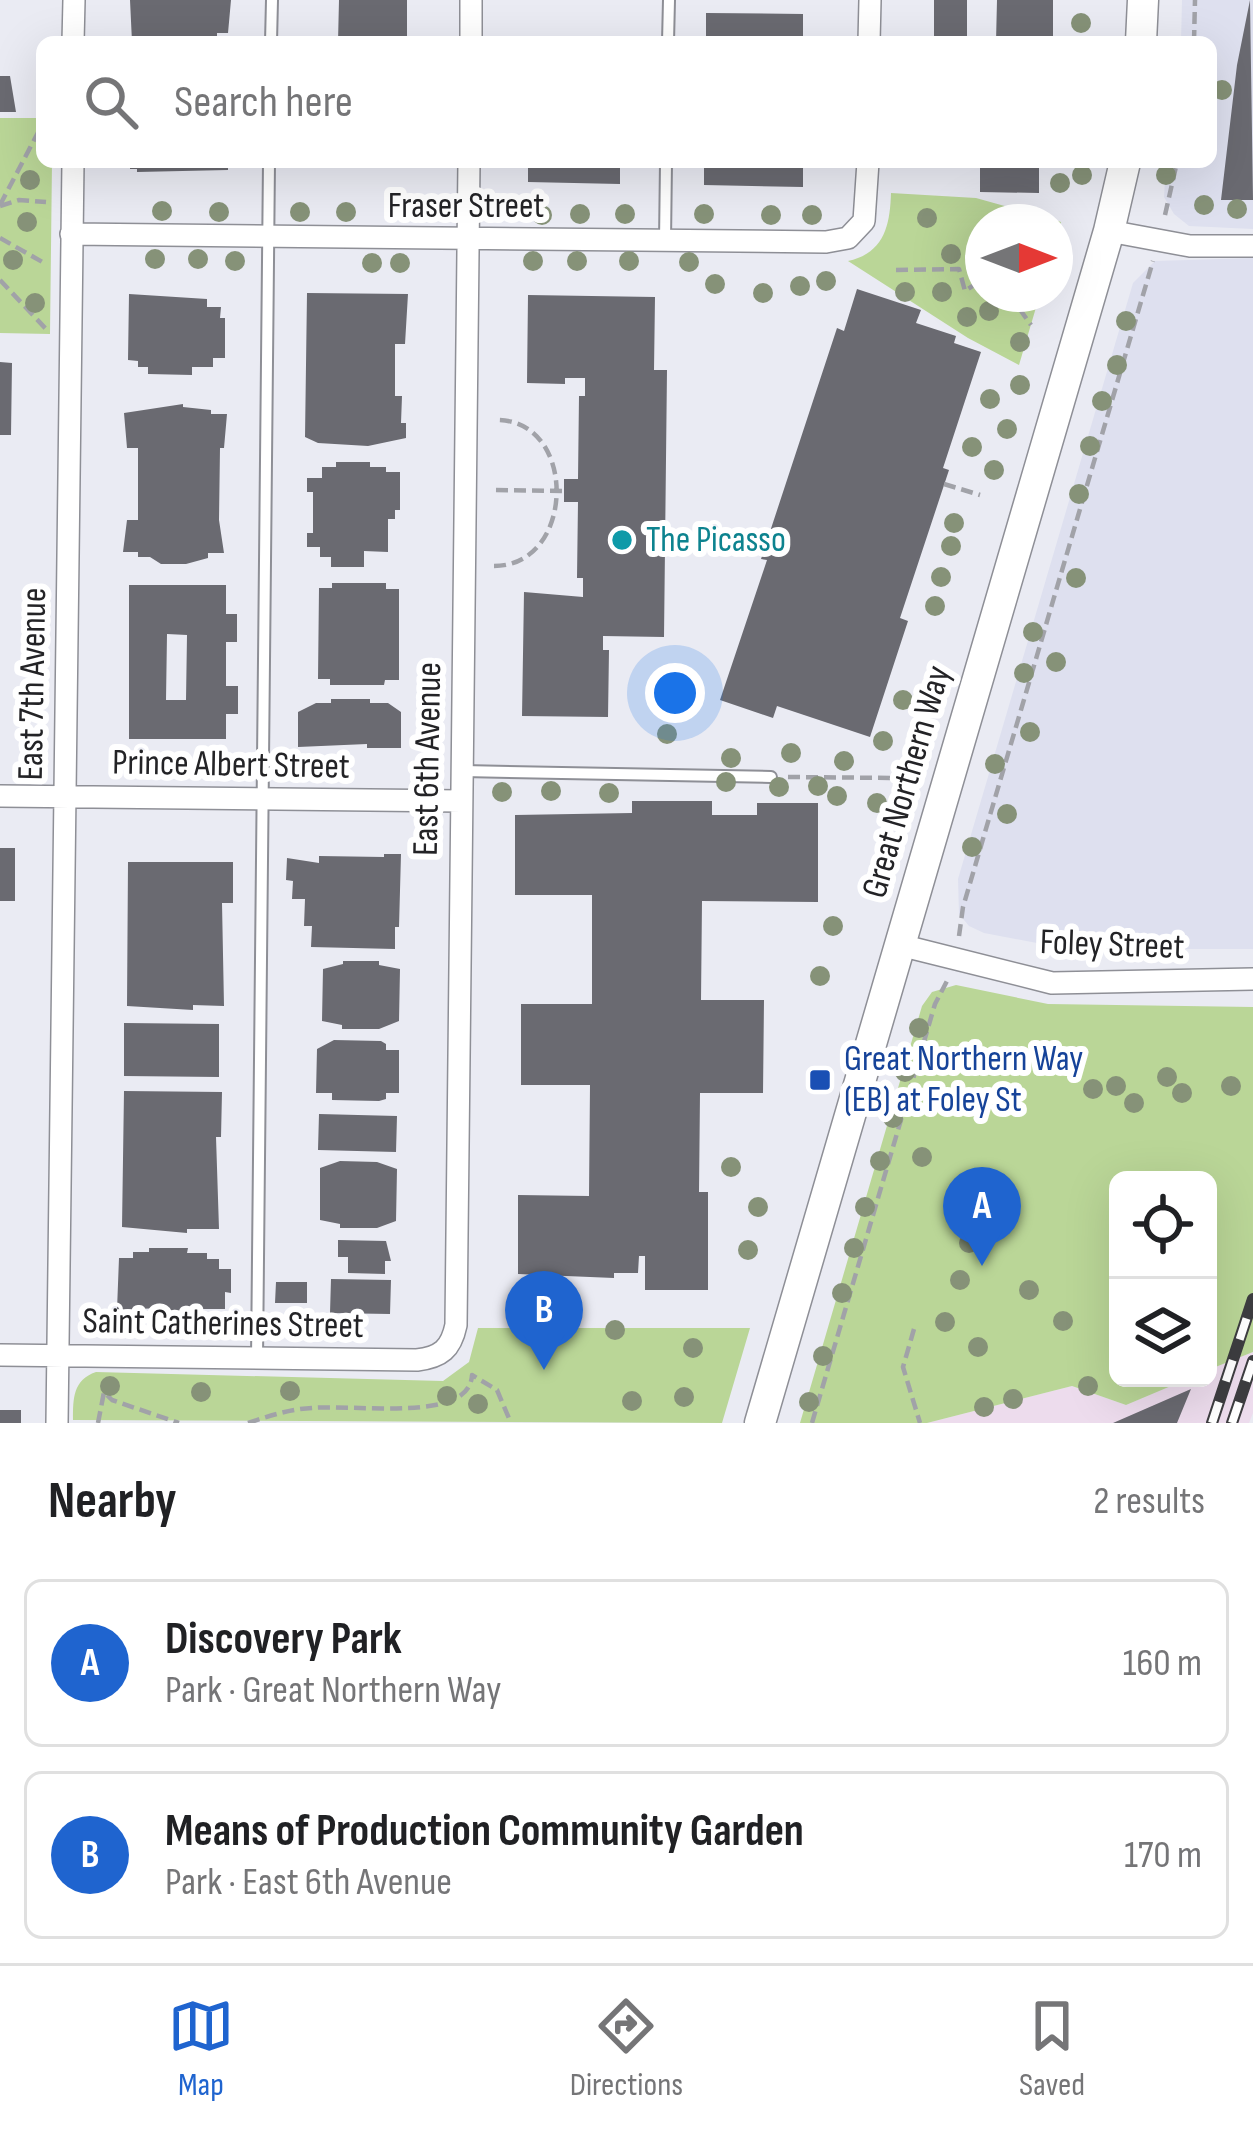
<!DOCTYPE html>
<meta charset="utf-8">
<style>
:root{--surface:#fff;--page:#f6f6f6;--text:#202124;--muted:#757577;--line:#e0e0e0;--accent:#1f64cf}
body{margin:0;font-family:"Sofia Sans Condensed",sans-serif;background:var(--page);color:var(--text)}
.controls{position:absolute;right:36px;bottom:36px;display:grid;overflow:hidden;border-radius:18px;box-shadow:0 12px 48px #0002}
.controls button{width:108px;height:108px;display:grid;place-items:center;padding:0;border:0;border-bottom:3px solid var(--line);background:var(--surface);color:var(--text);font:60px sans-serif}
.compass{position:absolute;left:965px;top:204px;width:108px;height:108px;border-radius:50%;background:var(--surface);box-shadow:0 12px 48px #0002;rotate:90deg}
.you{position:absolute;left:675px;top:693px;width:42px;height:42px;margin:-30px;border:9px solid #fff;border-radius:50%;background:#1a73e8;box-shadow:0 0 0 18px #1a73e833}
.badge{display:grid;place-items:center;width:78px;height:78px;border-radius:50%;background:var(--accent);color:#fff;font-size:39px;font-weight:700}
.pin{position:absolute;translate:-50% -99px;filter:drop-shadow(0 3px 6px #0008)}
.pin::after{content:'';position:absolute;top:63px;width:42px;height:36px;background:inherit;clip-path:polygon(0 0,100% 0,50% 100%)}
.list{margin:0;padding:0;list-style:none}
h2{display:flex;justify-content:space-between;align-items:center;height:156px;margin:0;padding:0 48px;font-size:51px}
h2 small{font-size:39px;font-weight:400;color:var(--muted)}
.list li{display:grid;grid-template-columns:78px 1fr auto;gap:36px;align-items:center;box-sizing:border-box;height:168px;margin:0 24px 24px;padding:0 24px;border:3px solid var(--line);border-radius:18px}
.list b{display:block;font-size:45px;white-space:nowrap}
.list p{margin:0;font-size:39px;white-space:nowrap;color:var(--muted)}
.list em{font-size:39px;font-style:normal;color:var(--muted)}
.icon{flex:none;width:66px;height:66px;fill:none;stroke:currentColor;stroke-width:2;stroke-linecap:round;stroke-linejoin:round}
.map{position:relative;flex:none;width:1253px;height:1423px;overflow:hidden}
.search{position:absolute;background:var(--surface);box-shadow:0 12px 48px #0002;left:36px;right:36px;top:36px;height:132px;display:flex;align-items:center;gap:30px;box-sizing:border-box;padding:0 42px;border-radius:18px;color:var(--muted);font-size:45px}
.sheet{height:540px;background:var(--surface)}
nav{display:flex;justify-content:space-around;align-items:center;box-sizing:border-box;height:168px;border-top:3px solid var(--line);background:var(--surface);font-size:33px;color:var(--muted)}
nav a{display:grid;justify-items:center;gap:6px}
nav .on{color:var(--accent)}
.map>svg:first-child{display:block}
</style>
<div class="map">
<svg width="1253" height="1423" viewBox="0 0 1253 1423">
<rect width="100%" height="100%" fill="#eaebf3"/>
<path fill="#eddced" d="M1253,1352V1413L1249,1423H927L1072,1386L1126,1405L1190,1378H1208V1370Z"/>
<path fill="#dee0ef" d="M1182,0H1253V229L1189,226L1174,214L1164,197L1166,162H1211V42H1181Z
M1253,258V949H1068L984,933L969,926L959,914L958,879L1133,283L1155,261Z"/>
<path fill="#bad697" d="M0,118H42V162H52L50,334L0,333Z
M891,193L976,198L1061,222L1055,244V222H983V294H1040L1019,365L968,338L848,261C884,253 890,226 891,193Z
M956,985L1048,1004L1253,1007V1352L1208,1370V1180H1118V1378H1190L1126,1405L1072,1386L927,1423H800L922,1006L932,992Z
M478,1328H750L722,1423L73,1420C73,1398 73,1380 96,1372L443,1381L469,1362Z"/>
<path fill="#6a6a71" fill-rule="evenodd" d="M130,0H231L228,33H217V42H132Z
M339,0H407V42H338Z
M934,0H967V42H934Z
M997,0H1053V42H996Z
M1250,0L1253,200H1221L1237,65Z
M706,13L803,14V42H706Z
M530,37L620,38V42H530Z
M0,76H10L16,112H0Z
M130,162H228V170L137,172V169H130Z
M528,162H620V184L528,182Z
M704,162H803V187L704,185Z
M980,162H1039V193L980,192Z
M857,289L921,310L916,323L956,336L954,343L981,352L943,468L949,470L900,618L908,621L870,737L777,706L773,718L720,700L767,560L761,559L837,328L844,331Z
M307,293L408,294L405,344H395V396H402L401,423H406V438L368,446L318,443L305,437Z
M129,294L207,299V307H221L220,318H225V358H213V367H192V375L148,374V367H138V361L128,360Z
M528,295L655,297L654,370H667L664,637L603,636V650H609L608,717L522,716L524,592L583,597V578H577L578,502H564V479H578L579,396H585V378H565V384L527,383Z
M0,362L12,363L11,435H0Z
M183,404V407L211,410V414H227L224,448H220L219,520L224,553H208V558L186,564H161L150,557H138V552H123L127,520H138V448H127L124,413Z
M336,462H370V467H386V472H400V510H395V519H388V552L364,551V567H331V557H320V547H307V533H313V492H307V478H322V467H336Z
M332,583H386V589H399V680H385L384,685H330V679H318L319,588H332Z
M129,585H226V614H237V642H226V686H238V714H226V739H129ZM167,634L187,635L186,700H166Z
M331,699H370V703H388L401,712V748H367V744L298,747V712L316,703H331Z
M632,801H712V815H757V803H818V902L702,901L701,1000H764L763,1093H700L699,1192H708V1290H645V1256H639L638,1273H614V1278L518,1274V1195L589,1196L590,1085H521V1004H592V895H515V815L632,813Z
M0,848H15V901H0Z
M384,854H401L399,927H395V949L311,947L312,926H304L305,899H292L293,881L286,880L287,858L319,863V856L384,857Z
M128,862H233V903H222L224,1006L193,1005V1010L127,1006Z
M343,961H379V965L400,969L399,1021L379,1029H342V1025L322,1021L323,969L343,964Z
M124,1023L219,1024V1077L124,1076Z
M334,1040L381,1041L386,1044V1050H399V1093H386V1099L379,1101L332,1100V1093H316L317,1049Z
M124,1091L222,1092L221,1137H216L219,1229H187V1233L122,1227Z
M319,1114L397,1116L396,1152L318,1150Z
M340,1161L377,1162L397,1169L396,1221L377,1228H340V1224L320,1220V1168Z
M338,1240L386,1241L391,1261H385V1274L348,1273V1257H338Z
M149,1248H188L187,1253H207V1259H219V1269H231V1293L225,1292V1309H192V1313H160V1308L117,1310L119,1258H133V1252H149Z
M331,1279L391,1280L390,1314L330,1313Z
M276,1282H307V1303H275Z
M1191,1389L1177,1423H1113Z
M0,1410H21V1423H0Z"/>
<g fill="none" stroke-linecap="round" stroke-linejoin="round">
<g stroke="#8e8f96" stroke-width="14">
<path id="service" d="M271,42L272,0
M668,42L669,0
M665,241L666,162
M463,771L771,777
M257,1359L269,162"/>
</g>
<g stroke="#8e8f96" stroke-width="24">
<path id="minor" d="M73,42L74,0
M471,42V0
M869,42L870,0
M1109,231L1190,246H1253
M71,234L826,242L848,238L864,221L868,162
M0,796L461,801
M900,945L1052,983L1253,979
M0,1355L417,1360C441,1357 451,1349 456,1325L469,162
M57,1423L73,162"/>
</g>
<g stroke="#8e8f96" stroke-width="33">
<path id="secondary" d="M1141,42L1143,0
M760,1423L1109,231L1125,162"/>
</g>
<path stroke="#a1a2a8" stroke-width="4.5" stroke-dasharray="12 6" stroke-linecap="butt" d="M1194,42L1195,0
M0,205L42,125
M0,206L19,200L46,202
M1165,215L1177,162
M0,238L46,264
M896,270L959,269L965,291L983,279
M0,280L46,329
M1009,294L1031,325
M944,484L980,495
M496,490L564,491
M494,566C576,566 578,420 497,420
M788,777L896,778
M959,936L963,907L1153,261
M914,1329L903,1367L920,1423
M98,1423L104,1392L112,1400L179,1423
M248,1423C269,1416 290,1409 312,1408C358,1404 470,1423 472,1375L497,1390L511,1423
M812,1423L935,1004L947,981"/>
<use href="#service" stroke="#fff" stroke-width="10"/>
<use href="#minor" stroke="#fff" stroke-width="21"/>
<use href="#secondary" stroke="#fff" stroke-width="30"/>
<g stroke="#3d3d40" stroke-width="12">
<path id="rail" d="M1212,1423L1253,1299
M1232,1423L1253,1361"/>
</g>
<use href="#rail" stroke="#fff" stroke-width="8" stroke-dasharray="22" stroke-linecap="butt"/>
</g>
<g fill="#869278">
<circle cx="1081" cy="23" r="10"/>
<circle cx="1222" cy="90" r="10"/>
<circle cx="1082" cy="175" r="10"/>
<circle cx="1166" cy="175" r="10"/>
<circle cx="30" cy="180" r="10"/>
<circle cx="1060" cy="183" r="10"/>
<circle cx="1204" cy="205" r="10"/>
<circle cx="1237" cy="209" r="10"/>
<circle cx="162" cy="211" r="10"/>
<circle cx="219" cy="212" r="10"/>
<circle cx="300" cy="212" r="10"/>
<circle cx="346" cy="212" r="10"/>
<circle cx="580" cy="214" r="10"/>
<circle cx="625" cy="214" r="10"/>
<circle cx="704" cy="214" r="10"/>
<circle cx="542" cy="215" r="10"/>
<circle cx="771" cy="215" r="10"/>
<circle cx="812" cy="215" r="10"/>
<circle cx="927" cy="218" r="10"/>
<circle cx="27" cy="222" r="10"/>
<circle cx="951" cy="254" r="10"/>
<circle cx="155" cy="259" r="10"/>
<circle cx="198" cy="259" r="10"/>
<circle cx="13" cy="260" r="10"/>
<circle cx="235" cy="261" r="10"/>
<circle cx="533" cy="261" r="10"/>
<circle cx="577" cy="261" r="10"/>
<circle cx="629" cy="261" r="10"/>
<circle cx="689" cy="262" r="10"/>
<circle cx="372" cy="263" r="10"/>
<circle cx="400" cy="263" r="10"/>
<circle cx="826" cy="281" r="10"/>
<circle cx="715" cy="284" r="10"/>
<circle cx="800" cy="286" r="10"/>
<circle cx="905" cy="292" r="10"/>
<circle cx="942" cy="292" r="10"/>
<circle cx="763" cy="293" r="10"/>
<circle cx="35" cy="303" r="10"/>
<circle cx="989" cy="311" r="10"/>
<circle cx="967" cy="317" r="10"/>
<circle cx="1126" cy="321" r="10"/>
<circle cx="1020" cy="342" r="10"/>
<circle cx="1117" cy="365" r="10"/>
<circle cx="1020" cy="385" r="10"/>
<circle cx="990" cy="399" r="10"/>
<circle cx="1102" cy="401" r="10"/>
<circle cx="1007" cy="429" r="10"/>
<circle cx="1090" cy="446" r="10"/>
<circle cx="972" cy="447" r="10"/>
<circle cx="994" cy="470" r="10"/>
<circle cx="1079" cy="494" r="10"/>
<circle cx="954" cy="523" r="10"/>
<circle cx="951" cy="546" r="10"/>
<circle cx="941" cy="577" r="10"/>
<circle cx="1076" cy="578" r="10"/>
<circle cx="935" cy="606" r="10"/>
<circle cx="1033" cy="632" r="10"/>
<circle cx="1056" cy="662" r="10"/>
<circle cx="1024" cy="673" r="10"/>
<circle cx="903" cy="700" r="10"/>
<circle cx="1030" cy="732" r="10"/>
<circle cx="667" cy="734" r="10"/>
<circle cx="883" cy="741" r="10"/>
<circle cx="791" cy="753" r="10"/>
<circle cx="731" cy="758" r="10"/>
<circle cx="844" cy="761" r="10"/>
<circle cx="995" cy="764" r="10"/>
<circle cx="726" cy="782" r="10"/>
<circle cx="818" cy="786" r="10"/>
<circle cx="779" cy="787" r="10"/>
<circle cx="551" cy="791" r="10"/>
<circle cx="502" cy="792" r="10"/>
<circle cx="609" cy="793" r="10"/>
<circle cx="837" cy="796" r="10"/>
<circle cx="877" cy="803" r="10"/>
<circle cx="1007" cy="814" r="10"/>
<circle cx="972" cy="847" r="10"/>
<circle cx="833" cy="926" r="10"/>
<circle cx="820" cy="976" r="10"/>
<circle cx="919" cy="1028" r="10"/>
<circle cx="905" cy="1072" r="10"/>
<circle cx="1167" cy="1077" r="10"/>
<circle cx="1116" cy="1086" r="10"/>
<circle cx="1231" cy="1086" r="10"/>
<circle cx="1093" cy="1089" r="10"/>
<circle cx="1182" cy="1093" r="10"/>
<circle cx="1134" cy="1103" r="10"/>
<circle cx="893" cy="1118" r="10"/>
<circle cx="922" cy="1157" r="10"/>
<circle cx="880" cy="1161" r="10"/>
<circle cx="731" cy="1167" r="10"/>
<circle cx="758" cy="1207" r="10"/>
<circle cx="865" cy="1207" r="10"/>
<circle cx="975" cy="1213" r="10"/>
<circle cx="969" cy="1243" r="10"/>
<circle cx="854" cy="1248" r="10"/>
<circle cx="748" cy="1250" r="10"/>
<circle cx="960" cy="1280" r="10"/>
<circle cx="1029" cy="1290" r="10"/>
<circle cx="842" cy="1293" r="10"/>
<circle cx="1063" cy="1321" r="10"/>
<circle cx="945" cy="1322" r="10"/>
<circle cx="615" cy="1330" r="10"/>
<circle cx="978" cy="1347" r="10"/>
<circle cx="693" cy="1348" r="10"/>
<circle cx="823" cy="1356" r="10"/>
<circle cx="110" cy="1386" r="10"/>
<circle cx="1088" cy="1386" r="10"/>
<circle cx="290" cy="1391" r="10"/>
<circle cx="201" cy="1392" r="10"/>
<circle cx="447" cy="1396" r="10"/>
<circle cx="684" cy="1397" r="10"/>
<circle cx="1013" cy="1399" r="10"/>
<circle cx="632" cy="1401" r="10"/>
<circle cx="809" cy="1402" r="10"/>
<circle cx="478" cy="1404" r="10"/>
<circle cx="984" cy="1407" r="10"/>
</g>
<circle fill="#0f9aa8" stroke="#fff" stroke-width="4.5" cx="622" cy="540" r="12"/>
<rect fill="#1a4fb4" stroke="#fff" stroke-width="4.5" x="808" y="1068" width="24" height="24" rx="6"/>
<g text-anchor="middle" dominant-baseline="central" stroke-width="12" stroke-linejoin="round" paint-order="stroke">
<g font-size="36" fill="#232326" stroke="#fff">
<text x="466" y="206">Fraser Street</text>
<text transform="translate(33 684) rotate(-89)">East 7th Avenue</text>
<text transform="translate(428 759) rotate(-89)">East 6th Avenue</text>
<text transform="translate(231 765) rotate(1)">Prince Albert Street</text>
<text transform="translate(907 782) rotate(-74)">Great Northern Way</text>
<text transform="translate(1112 945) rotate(2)">Foley Street</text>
<text transform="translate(223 1324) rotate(1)">Saint Catherines Street</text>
</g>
<g font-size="36" fill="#0d838f" stroke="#fff" text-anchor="start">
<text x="646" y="540">The Picasso</text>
</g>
<g font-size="36" fill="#164399" stroke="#fff" text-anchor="start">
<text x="844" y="1059">Great Northern Way<tspan x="844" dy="41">(EB) at Foley St</tspan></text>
</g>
</g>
</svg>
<div class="controls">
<button><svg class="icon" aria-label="locate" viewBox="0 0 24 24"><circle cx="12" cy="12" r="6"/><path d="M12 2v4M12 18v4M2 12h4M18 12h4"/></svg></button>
<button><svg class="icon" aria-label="layers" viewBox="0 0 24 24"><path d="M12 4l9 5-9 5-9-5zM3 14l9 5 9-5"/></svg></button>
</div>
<svg class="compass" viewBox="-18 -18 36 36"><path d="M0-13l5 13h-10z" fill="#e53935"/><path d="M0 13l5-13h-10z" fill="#757577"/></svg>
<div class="you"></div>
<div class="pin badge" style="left:982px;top:1266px">A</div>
<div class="pin badge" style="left:544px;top:1370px">B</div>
<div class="search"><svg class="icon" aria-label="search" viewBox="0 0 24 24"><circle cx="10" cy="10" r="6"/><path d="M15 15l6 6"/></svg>Search here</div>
</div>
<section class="sheet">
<h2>Nearby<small>2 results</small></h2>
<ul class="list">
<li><span class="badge">A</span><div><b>Discovery Park</b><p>Park · Great Northern Way</p></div><em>160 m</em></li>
<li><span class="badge">B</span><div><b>Means of Production Community Garden</b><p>Park · East 6th Avenue</p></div><em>170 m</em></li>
</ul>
</section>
<nav>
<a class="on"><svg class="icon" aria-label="map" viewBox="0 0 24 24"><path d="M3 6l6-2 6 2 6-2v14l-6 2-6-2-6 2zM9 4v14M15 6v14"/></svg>Map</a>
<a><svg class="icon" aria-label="directions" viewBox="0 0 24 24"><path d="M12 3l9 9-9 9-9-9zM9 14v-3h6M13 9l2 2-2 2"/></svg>Directions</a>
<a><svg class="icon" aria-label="saved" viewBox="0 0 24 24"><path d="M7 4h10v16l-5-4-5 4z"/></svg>Saved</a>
</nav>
